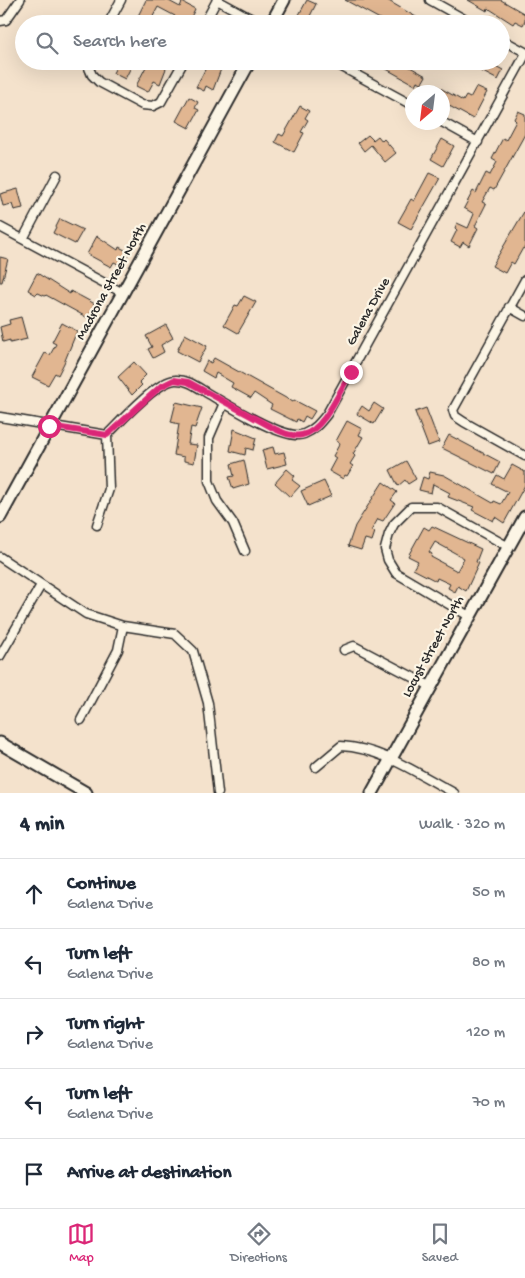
<!DOCTYPE html>
<meta charset="utf-8">
<style>
:root{--surface:#fff;--page:#f2f2f3;--text:#1f2937;--muted:#747a83;--line:#e0e1e3;--accent:#db2777}
body{margin:0;font-family:"Gochi Hand",sans-serif;background:var(--page);color:var(--text)}
.compass{position:absolute;left:405px;top:85px;width:45px;height:45px;border-radius:50%;background:var(--surface);box-shadow:0 5px 20px #0002;rotate:208deg}
.stop{position:absolute;width:15px;height:15px;margin:-11px;border:4px solid #db2777;border-radius:50%;background:#fff}
.stop.end{background:#db2777;border-color:#fff;box-shadow:0 1px 5px #0008}
.list{margin:0;padding:0;list-style:none}
h2{display:flex;justify-content:space-between;align-items:center;height:65px;margin:0;padding:0 20px;font-size:21px}
h2 small{font-size:16px;font-weight:400;color:var(--muted)}
.list li{display:grid;grid-template-columns:32px 1fr auto;gap:15px;align-items:center;box-sizing:border-box;height:70px;padding:0 20px;border-top:1px solid var(--line)}
.list b{display:block;font-size:19px;white-space:nowrap}
.list p{margin:0;font-size:16px;white-space:nowrap;color:var(--muted)}
.list em{font-size:16px;font-style:normal;color:var(--muted)}
.icon{flex:none;width:28px;height:28px;fill:none;stroke:currentColor;stroke-width:2;stroke-linecap:round;stroke-linejoin:round}
.map{position:relative;flex:none;width:525px;height:793px;overflow:hidden}
.search{position:absolute;background:var(--surface);box-shadow:0 5px 20px #0002;left:15px;right:15px;top:15px;height:55px;display:flex;align-items:center;gap:12px;box-sizing:border-box;padding:0 18px;border-radius:28px;color:var(--muted);font-size:19px}
.sheet{height:415px;background:var(--surface)}
nav{display:flex;justify-content:space-around;align-items:center;box-sizing:border-box;height:70px;border-top:1px solid var(--line);background:var(--surface);font-size:14px;color:var(--muted)}
nav a{display:grid;justify-items:center;gap:2px}
nav .on{color:var(--accent)}
.map>svg:first-child{display:block}
</style>
<div class="map">
<svg width="525" height="793" viewBox="0 0 525 793">
<rect width="100%" height="100%" fill="#f4e2cc"/>
<filter id="ink" filterUnits="userSpaceOnUse"><feTurbulence type="fractalNoise" baseFrequency=".02" numOctaves="2"/><feDisplacementMap in="SourceGraphic" scale="10" xChannelSelector="R" yChannelSelector="G"/><feConvolveMatrix kernelMatrix="1 2 1 2 8 2 1 2 1" color-interpolation-filters="sRGB"/></filter>
<g filter="url(#ink)">
<path fill="#e1b691" stroke="#2b2b2b" fill-rule="evenodd" d="M146,0H167L180,7L182,2L195,9L190,19L198,24H180L173,20L175,16L158,7L149,24H134Z
M307,0L316,4L310,16L324,24H294Z
M345,0H387L428,24H402L393,19L389,24Z
M468,0H501L525,14V21L523,25L515,21L513,24L488,8L487,11Z
M119,61H134L125,79L113,73Z
M149,61H169L160,84L154,81L148,92L136,86Z
M372,61H404L403,63L426,76L422,83L417,81L415,85Z
M462,61H491L490,63L503,70L498,80Z
M209,62L221,69L213,90L206,86L204,91L196,87Z
M435,85L463,101L466,96L470,98L476,87L487,92L473,119L442,102V92H431Z
M189,97L198,102L195,108L199,110L189,128L176,121Z
M300,106L309,111L305,118L308,120L301,132L304,133L294,152L275,142L279,134L283,136Z
M518,111L525,114V134L494,190L490,188L482,202L486,204L475,226L478,228L469,246L463,242L460,247L451,242L457,230L455,228L457,223L468,228L474,214L464,208L473,191L476,193L486,173L490,175L497,162L492,159L503,138L506,140L516,121L514,119Z
M368,135L373,140L378,136L382,141L384,139L396,153L385,162L371,145L364,151L358,143Z
M442,139L454,146L443,166L431,159Z
M429,173L440,178L411,229L398,222L411,199L414,201Z
M18,189L23,208L14,210L12,204L3,206L0,194Z
M525,210V249L523,248L514,264L511,262L505,273L492,266Z
M60,219L83,230L75,244L53,233Z
M97,236L118,250L119,247L129,252L122,266L114,262L111,267L87,254Z
M0,257L8,259L2,282H0Z
M37,273L70,294L71,291L95,304L88,318L46,295L45,296L38,293L36,295L28,290Z
M244,296L256,302L238,333L224,325L235,305L238,306Z
M21,317L27,339L10,343V340L3,342L0,327L10,324L9,320Z
M62,323L77,331L64,363L58,375L55,373L48,385L32,377L45,353L50,355L56,344L52,342Z
M166,325L173,338L161,345L164,352L153,358L148,349L152,347L146,336Z
M185,334L207,346L198,362L177,351Z
M214,358L293,402L294,400L315,411L310,419L305,416L302,422L297,419L296,422L270,409L272,405L254,393L251,398L231,387L233,383L216,373L214,378L202,371L207,361L211,363Z
M134,362L146,375L139,382L142,385L132,395L118,377Z
M176,402L202,408L195,428L191,427L188,444L197,445L194,463L184,461V457L174,455L179,424L171,422Z
M374,403L383,409L374,424L357,414L362,406L369,411Z
M426,408L439,442L428,446L415,412Z
M347,421L362,429L359,435L363,437L353,454L355,456L350,464L353,466L347,476L345,475L343,479L329,471L336,458L333,456L340,443L336,441Z
M234,429L256,438L253,450L246,448L245,455L230,451Z
M449,435L500,462L494,474L442,448Z
M273,447L275,454L284,452L287,464L267,469L262,450Z
M244,460L249,484L233,489L229,477L234,476L231,464Z
M406,461L416,479L408,484L405,480L398,486L390,470Z
M512,465L525,472V485L504,523L495,517L493,521L472,510L474,507L448,497L450,493L433,484L431,493L419,490L423,477L428,479L430,472L444,475L493,503L494,501L501,504L508,492L492,484L497,475L504,479Z
M287,469L295,476L292,480L300,486L290,497L275,483Z
M324,481L331,496L308,506L301,491Z
M383,482L397,492L391,500L395,503L383,521L378,519L371,531L375,532L372,541L365,539L361,550L348,546L355,526Z
M432,526L481,549L476,562L479,563L466,591L458,586L455,592L448,588L450,584L437,578L436,581L413,569L418,561L408,556L424,527L429,530ZM435,542L464,558L457,571L431,557L432,554L429,552Z"/>
<g fill="none" stroke-linecap="round" stroke-linejoin="round">
<g stroke="#2b2b2b" stroke-width="11">
<path id="street" d="M217,0L261,24
M430,0L473,24
M0,21L6,20L20,0
M108,24L121,0
M204,24L217,0
M501,39L525,52
M90,61L89,68L92,75L99,82L142,105L153,106L161,102L184,61
M331,61L412,105
M442,122L478,142
M0,227L123,293
M23,239L57,175
M525,280L453,410L455,416L464,422L525,456
M509,307L525,316
M224,403L209,438V481L217,501L233,523L245,551
M0,417L107,435C120,422 157,381 175,380C187,379 197,387 207,393C225,403 285,442 304,434C314,430 320,423 327,414L525,55
M97,525L109,489L107,435
M0,557L86,614L123,626L175,634L193,651L208,703L218,793
M469,616L396,573L388,560L385,549L389,534L394,524L411,507H437L507,546
M344,650L354,646L430,686
M0,656L41,585
M81,720L118,650L123,626
M316,767L341,746C382,748 418,774 454,793"/>
</g>
<g stroke="#2b2b2b" stroke-width="15">
<path id="secondary" d="M271,24L284,0
M0,517L250,61
M0,743L86,793
M372,793L525,517"/>
</g>
<use href="#street" stroke="#fcf5e5" stroke-width="8"/>
<use href="#secondary" stroke="#fcf5e5" stroke-width="11"/>
</g>
</g>
<g fill="none" stroke-linecap="round" stroke-linejoin="round" filter="url(#ink)">
<path stroke="#db2777" stroke-width="6" d="M49,426L107,435L160,387L174,380L188,382L275,429C284,433 292,437 302,435C324,431 340,390 351,372"/>
</g>
<g text-anchor="middle" dominant-baseline="central" stroke-width="4.5" stroke-linejoin="round" paint-order="stroke">
<g font-size="14" fill="#2b2b2b" stroke="#fcf5e5">
<text transform="translate(112 282) rotate(-61)">Madrona Street North</text>
<text transform="translate(369 312) rotate(-61)">Galena Drive</text>
<text transform="translate(434 647) rotate(-61)">Locust Street North</text>
</g>
</g>
</svg>
<svg class="compass" viewBox="-18 -18 36 36"><path d="M0-13l5 13h-10z" fill="#e53935"/><path d="M0 13l5-13h-10z" fill="#747a83"/></svg>
<div class="stop" style="left:49px;top:426px"></div>
<div class="stop end" style="left:351px;top:372px"></div>
<div class="search"><svg class="icon" aria-label="search" viewBox="0 0 24 24"><circle cx="10" cy="10" r="6"/><path d="M15 15l6 6"/></svg>Search here</div>
</div>
<section class="sheet">
<h2>4 min<small>Walk · 320 m</small></h2>
<ul class="list">
<li><svg class="icon" aria-label="ahead" viewBox="0 0 24 24"><path d="M12 20V5M6 11l6-6 6 6"/></svg><div><b>Continue</b><p>Galena Drive</p></div><em>50 m</em></li>
<li><svg class="icon" aria-label="left" viewBox="0 0 24 24"><path d="M17 20v-9H6M10 6l-5 5 5 5"/></svg><div><b>Turn left</b><p>Galena Drive</p></div><em>80 m</em></li>
<li><svg class="icon" aria-label="right" viewBox="0 0 24 24"><path d="M7 20v-9h11M14 6l5 5-5 5"/></svg><div><b>Turn right</b><p>Galena Drive</p></div><em>120 m</em></li>
<li><svg class="icon" aria-label="left" viewBox="0 0 24 24"><path d="M17 20v-9H6M10 6l-5 5 5 5"/></svg><div><b>Turn left</b><p>Galena Drive</p></div><em>70 m</em></li>
<li><svg class="icon" aria-label="arrive" viewBox="0 0 24 24"><path d="M6 21V4h12l-3 4 3 4H6"/></svg><div><b>Arrive at destination</b></div></li>
</ul>
</section>
<nav>
<a class="on"><svg class="icon" aria-label="map" viewBox="0 0 24 24"><path d="M3 6l6-2 6 2 6-2v14l-6 2-6-2-6 2zM9 4v14M15 6v14"/></svg>Map</a>
<a><svg class="icon" aria-label="directions" viewBox="0 0 24 24"><path d="M12 3l9 9-9 9-9-9zM9 14v-3h6M13 9l2 2-2 2"/></svg>Directions</a>
<a><svg class="icon" aria-label="saved" viewBox="0 0 24 24"><path d="M7 4h10v16l-5-4-5 4z"/></svg>Saved</a>
</nav>
